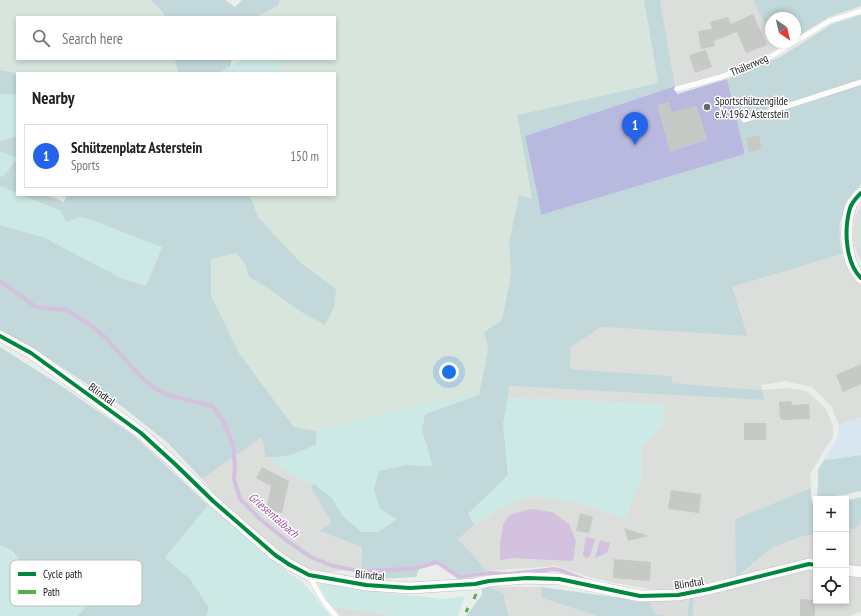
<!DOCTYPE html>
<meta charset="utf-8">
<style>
:root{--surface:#fff;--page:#f6f6f6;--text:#222;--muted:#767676;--line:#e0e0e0;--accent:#2563eb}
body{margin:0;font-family:"PT Sans Narrow",sans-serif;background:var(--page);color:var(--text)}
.controls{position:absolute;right:12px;bottom:12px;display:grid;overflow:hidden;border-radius:0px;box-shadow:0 2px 6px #0003}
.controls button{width:36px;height:36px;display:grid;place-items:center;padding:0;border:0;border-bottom:1px solid var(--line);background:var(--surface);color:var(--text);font:20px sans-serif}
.compass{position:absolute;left:765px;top:12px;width:36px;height:36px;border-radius:50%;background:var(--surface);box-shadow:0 2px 6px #0003;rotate:146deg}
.you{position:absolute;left:449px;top:372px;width:14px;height:14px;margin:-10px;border:3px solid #fff;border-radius:50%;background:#1a73e8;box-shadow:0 0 0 6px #1a73e833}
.badge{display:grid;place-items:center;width:26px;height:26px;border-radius:50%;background:var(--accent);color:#fff;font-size:13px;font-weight:700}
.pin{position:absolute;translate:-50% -33px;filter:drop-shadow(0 1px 2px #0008)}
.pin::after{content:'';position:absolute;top:21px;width:14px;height:12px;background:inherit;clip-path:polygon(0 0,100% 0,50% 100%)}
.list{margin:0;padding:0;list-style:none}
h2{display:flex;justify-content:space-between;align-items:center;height:52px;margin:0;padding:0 16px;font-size:17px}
h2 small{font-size:13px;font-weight:400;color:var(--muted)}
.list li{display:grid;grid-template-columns:26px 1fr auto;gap:12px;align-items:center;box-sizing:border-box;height:64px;margin:0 8px 8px;padding:0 8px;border:1px solid var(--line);border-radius:0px}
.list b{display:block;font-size:15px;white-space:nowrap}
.list p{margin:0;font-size:13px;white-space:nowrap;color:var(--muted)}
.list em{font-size:13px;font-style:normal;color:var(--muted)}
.icon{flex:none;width:22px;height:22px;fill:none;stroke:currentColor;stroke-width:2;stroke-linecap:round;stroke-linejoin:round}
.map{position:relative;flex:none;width:861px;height:616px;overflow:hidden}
.search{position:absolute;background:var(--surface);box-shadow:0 2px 6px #0003;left:16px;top:16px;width:320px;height:44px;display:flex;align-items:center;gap:10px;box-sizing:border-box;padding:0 14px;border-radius:0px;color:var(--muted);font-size:15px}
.panel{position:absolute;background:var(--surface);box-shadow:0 2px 6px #0003;left:16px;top:72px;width:320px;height:124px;border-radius:0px}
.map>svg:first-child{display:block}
</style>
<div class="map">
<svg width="861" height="616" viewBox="0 0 861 616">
<rect width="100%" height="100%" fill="#eaeeea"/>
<path fill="#dbdedb" d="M660,0H753L771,37V42H773L777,49L765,55L720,74L675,86Z
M861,206V262L856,251L853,240L854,221L856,214Z
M842,254L846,266L852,276L861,285V417L839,425L831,406L812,387L785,381L762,385V390L787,388L807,391L826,409L833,426V436L810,474L811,488L735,519L737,578L773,547L804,536L816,535V562L736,578L724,579L687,587L655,590L615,583L589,577L556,566L487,571L457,539L474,525L501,507L533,496L575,502L625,519L641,478L642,446L663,426L664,404L508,398L509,386L765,400L762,390L672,383V376L570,369L571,347L600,327L748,336L732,287Z
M262,437L306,483L314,484L311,487L331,522L319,531L362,547L361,568L318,574L293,563L217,497L202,479Z
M861,521V568L846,566V530L855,529Z
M814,569H816V601H846V573L861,575V611L850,616H693L694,596Z
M489,587H541L542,598L597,616H509L504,599L505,594Z"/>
<path fill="#dbdddb" d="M689,599L687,616H667L655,614L650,602Z
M333,607L386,614V616H341Z"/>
<path fill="#d7e5dd" d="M0,0H150L163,12L165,17H17V59H174L179,73H17L0,70Z
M280,0H644L658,83L517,115L532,199L519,196L509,243L511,274L502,320L484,332L488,349L480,391L316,431L294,427L239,353L211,296V258L236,253L245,264L249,277L266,287L325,325L336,289L300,262L258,217L250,195H335V73H283V59H335V17H256L278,6Z"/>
<path fill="#cce9e6" d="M244,59H283V73H219Z
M9,94L17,95V137H16L0,141V95Z
M0,151L17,157L3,177L0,176Z
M0,186L17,193V195H21C43,204 66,215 89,219L162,246L146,286L123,279L43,237L0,225Z
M480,391L479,395L425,414L422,430L434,466L406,465L398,519L378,532H361L342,515L332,498L314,484L306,483L266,457L288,456L316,445V431Z
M508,398L664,404L663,426L642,446L641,478L625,519L575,502L533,496L501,507L474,525L468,514L508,475L503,424Z
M208,505L240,530L271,559L290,574L302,581L330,616H206L209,607L165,558Z
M0,545L11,551L40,586L70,562L98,597L77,616H0Z
M318,583L387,593L445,599L465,596L458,616H386V614L333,607L327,600Z"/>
<path fill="#c2d8da" d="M150,0H225L235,7L242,0H280L278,6L256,17H165L163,12Z
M644,0H660L675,86L525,136L538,198L541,215L745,154L727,79L780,57L832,24L861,15V185C850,194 843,209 840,223C839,233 840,244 842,254L732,287L748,336L601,327L571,347L570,369L672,376V383L762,390L765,400L509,386L508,398L503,424L508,475L468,514L474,525L458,539L487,571L459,575L438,560L421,564L416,577L357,580L361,568L362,547L319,531L331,522L311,487L314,484L332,498L342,515L361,532H378L397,519L380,509L374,489L379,471L406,465L433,466L422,430L425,414L479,395L488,349L484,332L502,320L511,274L509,243L519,195L532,199L517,115L658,83Z
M753,0H861V6L829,17L795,38V18H771V37Z
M174,59H231V66L219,73H179Z
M0,70L17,73V95L9,94L0,95Z
M16,137H17V193L0,186V176L3,177L17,158L0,151V141Z
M21,195H47L64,202L67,195H250L258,217L300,262L336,289L334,307L325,325L303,313L266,287L249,277L245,264L236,253L211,259V296L239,353L294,427L316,431V445L288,456L266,457L262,437L202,479L168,443L123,407L84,382L45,356L0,331V225L43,237L123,279L146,286L162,247L89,219L79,217L66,222L61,211Z
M0,347L63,387L133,435L208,505L165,558L190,579L209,608L206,616H77L98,596L70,562L40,586L12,551L0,545Z
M861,455V491L842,495L820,498L817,495L818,486V470L824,460Z
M811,488V499L813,506L816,505V535L804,536L773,547L736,578L735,519Z
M861,497V521L855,529L846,530V501Z
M489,587L505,594L504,599L509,616H466L482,595V588Z
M541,587L650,602L655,614L667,616H597L542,598Z
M694,596L693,616H687L689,599Z"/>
<path fill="#d8e6f0" d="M861,417V455L824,460L838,436L839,425Z"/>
<path fill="#b9b9e0" d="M727,79L745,154L541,215L538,198L525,136L675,86L677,94Z"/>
<path fill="#d4c0df" d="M530,509L552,512L569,524L576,541L573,561L512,558L500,560V544L503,525L509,515Z
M586,537L595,539L590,556L587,558L583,556V554Z
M600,540L610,543L607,553L595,558Z"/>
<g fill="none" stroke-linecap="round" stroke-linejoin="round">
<path stroke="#d4c0df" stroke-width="4" d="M0,281L36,307L66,310L89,324L105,337L140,376L153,387L168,395L212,406L223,421L233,444L235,466L234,479L240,499L259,518L286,540L311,557L333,566L366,572L378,570L413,569L437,562L459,577L489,573L507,574L555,569L563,571L585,580"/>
</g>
<path fill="#c6c9c6" d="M753,14L767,45L746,53L737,32L714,41L715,46L701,49L698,31L712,29L710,22L728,17L731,24Z
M706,50L712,67L695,73L689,55Z
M669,102L672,112L697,106L707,140L670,152L657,105Z
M759,135L762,149L749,152L746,138Z
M861,364V384L843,392L836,375Z
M791,401L792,405L809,404L810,419L783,420L780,418L779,402Z
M744,423H766V440H744Z
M262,467L289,481L282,513L266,510L271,486L256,478Z
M671,490L701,494L699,513L668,509Z
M580,513L593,517L589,533L576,531Z
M624,528L649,536L628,541Z
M614,559L651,562L650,581L613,578Z
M800,599L815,600V616H800Z"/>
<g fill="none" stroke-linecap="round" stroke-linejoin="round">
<g stroke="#bdbfbd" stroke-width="6">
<path id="lane" d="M677,89L721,77L767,59L829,21L861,11
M744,120L861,82
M309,576L324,602L336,616"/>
</g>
<g stroke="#bdbfbd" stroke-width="12">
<path id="street" d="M861,193C857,197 852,203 850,208C844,229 845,262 861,278
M0,336L31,353L141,433L176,465L213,501L275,555L290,565L309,575L366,585L410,588L475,584L489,581L527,578L559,579L640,596L678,595L709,589L809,564L816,565
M846,570L861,572"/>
</g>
<use href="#lane" stroke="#fcfcfc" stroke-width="5.5"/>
<use href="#street" stroke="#fcfcfc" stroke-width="11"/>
<path stroke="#55b145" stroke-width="3" stroke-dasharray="6 3" stroke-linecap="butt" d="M474,599L476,594
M466,612L468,608"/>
<g stroke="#fff" stroke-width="6">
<path id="cycleway" d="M861,193C857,197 852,203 850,208C844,229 845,262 861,278
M0,336L31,353L141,433L176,465L213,501L275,555L290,565L309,575L366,585L410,588L475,584L489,581L527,578L559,579L640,596L678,595L709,589L809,564L816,565"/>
</g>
<use href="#cycleway" stroke="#00873e" stroke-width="4"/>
</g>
<circle fill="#676967" stroke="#fff" stroke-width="1.5" cx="707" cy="107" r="4"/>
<g text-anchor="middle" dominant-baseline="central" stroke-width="3" stroke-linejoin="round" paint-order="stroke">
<g font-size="11" fill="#212121" stroke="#fff">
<text transform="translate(749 65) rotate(-23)">Thälerweg</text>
<text transform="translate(102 394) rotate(36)">Blindtal</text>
<text transform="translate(370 575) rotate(6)">Blindtal</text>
<text transform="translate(689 583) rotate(-9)">Blindtal</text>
</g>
<g font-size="11" fill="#212121" stroke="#fff" text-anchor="start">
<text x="715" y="101">Sportschützengilde<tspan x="715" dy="13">e.V. 1962 Asterstein</tspan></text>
</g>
<g font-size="12" font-style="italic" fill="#a355a9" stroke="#fff">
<text transform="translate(274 515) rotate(41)">Griesentalbach</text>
</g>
</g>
<rect x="10" y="560" width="132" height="46" rx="6" fill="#fff" stroke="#bcbcbc" stroke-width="1"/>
<rect x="18" y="572" width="18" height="4" fill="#00873e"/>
<rect x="18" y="590" width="18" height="4" fill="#55b145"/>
<g font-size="11" fill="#212121">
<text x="43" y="578">Cycle path</text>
<text x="43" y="596">Path</text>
</g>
</svg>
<div class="controls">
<button>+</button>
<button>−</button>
<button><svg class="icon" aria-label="locate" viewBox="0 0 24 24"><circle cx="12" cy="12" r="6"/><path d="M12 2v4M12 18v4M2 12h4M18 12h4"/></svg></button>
</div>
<svg class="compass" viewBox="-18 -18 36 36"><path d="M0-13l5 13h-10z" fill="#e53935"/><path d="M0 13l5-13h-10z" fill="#767676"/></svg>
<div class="you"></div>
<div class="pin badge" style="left:635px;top:145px">1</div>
<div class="search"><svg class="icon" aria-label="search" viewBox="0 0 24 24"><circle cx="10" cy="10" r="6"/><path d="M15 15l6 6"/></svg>Search here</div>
<section class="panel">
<h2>Nearby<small></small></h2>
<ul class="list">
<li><span class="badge">1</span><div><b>Schützenplatz Asterstein</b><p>Sports</p></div><em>150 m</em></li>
</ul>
</section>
</div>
